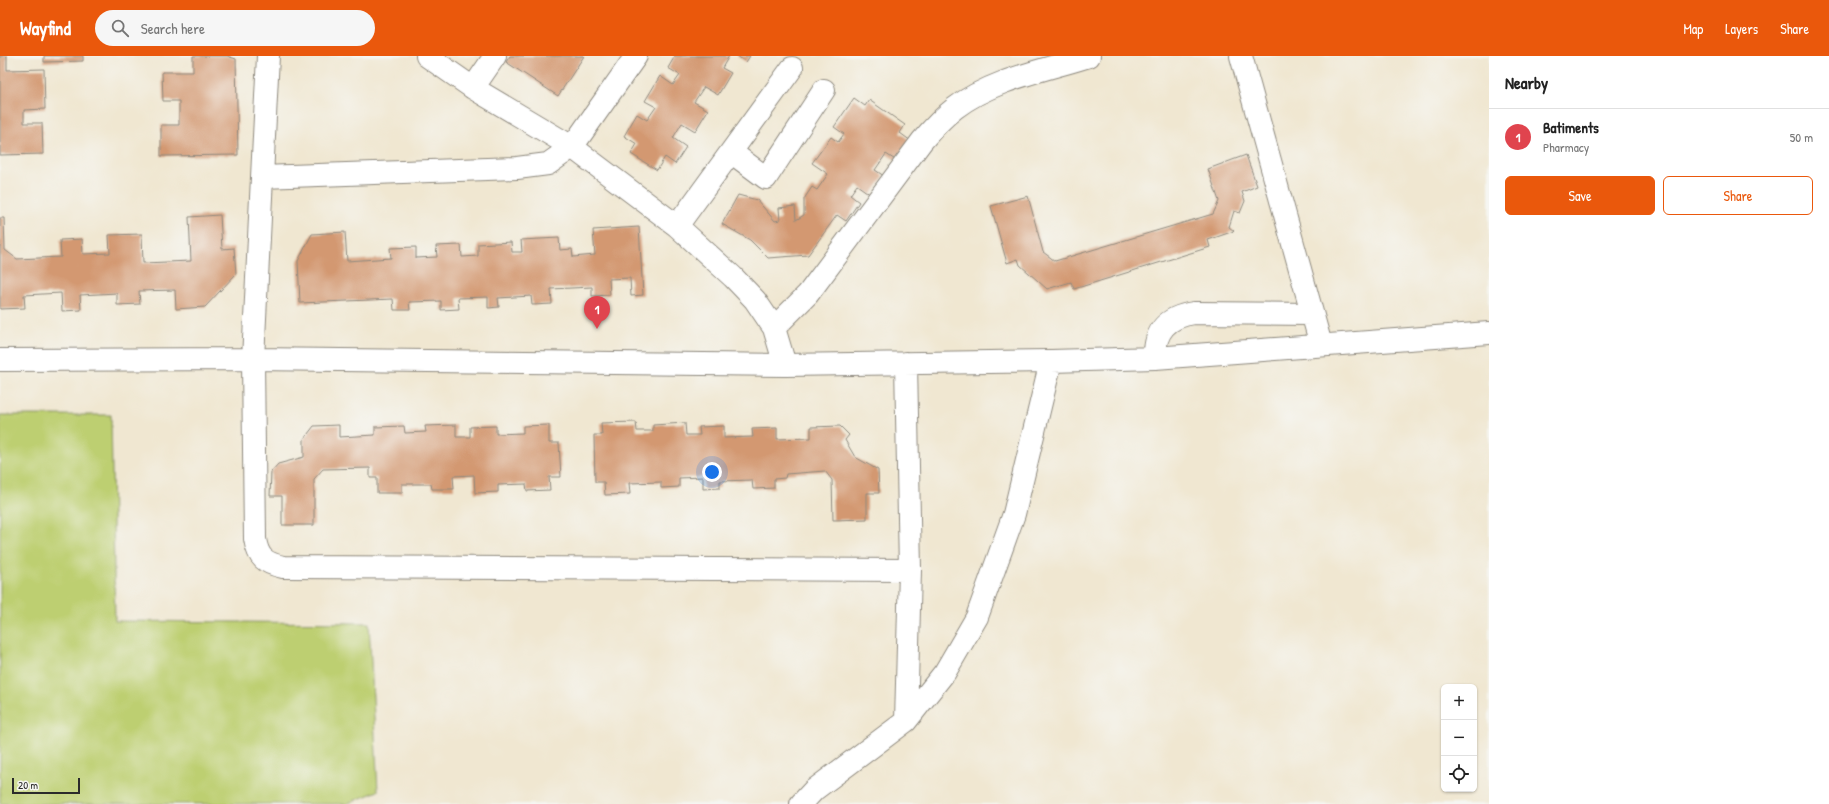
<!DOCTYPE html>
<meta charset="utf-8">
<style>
:root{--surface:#fff;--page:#f6f6f6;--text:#222;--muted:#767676;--line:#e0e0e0;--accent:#ea580c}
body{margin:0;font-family:"Patrick Hand",sans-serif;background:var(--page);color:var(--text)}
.controls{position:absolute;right:12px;bottom:12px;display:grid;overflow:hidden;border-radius:6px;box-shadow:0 1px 3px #0004}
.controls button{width:36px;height:36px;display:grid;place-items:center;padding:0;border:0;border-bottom:1px solid var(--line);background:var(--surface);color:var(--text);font:20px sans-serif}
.scale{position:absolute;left:12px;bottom:10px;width:68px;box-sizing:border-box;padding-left:4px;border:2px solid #2b2b2b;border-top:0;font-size:11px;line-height:14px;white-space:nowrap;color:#2b2b2b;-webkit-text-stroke:3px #f6f6f2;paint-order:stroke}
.you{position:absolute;left:712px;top:416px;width:14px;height:14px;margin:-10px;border:3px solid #fff;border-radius:50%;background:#1a73e8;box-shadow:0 0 0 6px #1a73e833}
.badge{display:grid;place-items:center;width:26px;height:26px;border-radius:50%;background:var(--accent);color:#fff;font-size:13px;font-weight:700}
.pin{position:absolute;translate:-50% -33px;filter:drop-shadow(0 1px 2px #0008)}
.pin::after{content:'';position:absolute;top:21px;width:14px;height:12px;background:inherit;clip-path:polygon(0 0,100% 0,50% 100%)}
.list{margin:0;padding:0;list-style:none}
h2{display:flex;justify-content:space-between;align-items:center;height:52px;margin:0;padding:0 16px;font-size:17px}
h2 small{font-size:13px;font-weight:400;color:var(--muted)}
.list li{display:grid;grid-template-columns:26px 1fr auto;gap:12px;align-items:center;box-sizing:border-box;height:56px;padding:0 16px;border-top:1px solid var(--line)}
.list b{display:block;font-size:15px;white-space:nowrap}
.list p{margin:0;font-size:13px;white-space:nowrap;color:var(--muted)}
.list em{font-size:13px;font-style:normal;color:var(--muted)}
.actions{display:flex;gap:8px;padding:12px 16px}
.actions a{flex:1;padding:9px 0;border:1px solid var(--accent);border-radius:6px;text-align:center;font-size:14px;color:var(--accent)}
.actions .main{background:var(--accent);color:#fff}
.icon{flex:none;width:22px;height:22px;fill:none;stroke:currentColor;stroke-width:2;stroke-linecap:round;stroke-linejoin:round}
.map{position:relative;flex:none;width:1489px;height:748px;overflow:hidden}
header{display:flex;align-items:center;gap:24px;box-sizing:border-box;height:56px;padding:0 20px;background:var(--accent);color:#fff}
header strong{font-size:19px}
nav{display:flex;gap:22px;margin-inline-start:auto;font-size:14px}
.search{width:280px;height:36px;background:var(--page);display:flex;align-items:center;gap:10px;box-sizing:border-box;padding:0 14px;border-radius:22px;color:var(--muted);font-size:15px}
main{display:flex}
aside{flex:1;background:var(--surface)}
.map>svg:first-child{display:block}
</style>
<header>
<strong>Wayfind</strong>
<div class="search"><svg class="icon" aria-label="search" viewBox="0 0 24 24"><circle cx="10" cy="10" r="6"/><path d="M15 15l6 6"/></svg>Search here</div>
<nav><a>Map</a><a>Layers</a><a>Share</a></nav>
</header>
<main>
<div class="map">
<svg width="1489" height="748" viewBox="0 0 1489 748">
<rect width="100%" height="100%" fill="#f6f6f2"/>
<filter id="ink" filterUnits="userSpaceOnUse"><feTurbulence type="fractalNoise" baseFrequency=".025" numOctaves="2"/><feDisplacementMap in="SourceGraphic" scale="8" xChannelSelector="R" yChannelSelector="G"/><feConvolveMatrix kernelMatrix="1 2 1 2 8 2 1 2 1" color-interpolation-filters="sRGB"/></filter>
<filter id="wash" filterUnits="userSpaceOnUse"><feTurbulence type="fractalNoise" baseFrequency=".012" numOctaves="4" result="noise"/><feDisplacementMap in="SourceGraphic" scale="16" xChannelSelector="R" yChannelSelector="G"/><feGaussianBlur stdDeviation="0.9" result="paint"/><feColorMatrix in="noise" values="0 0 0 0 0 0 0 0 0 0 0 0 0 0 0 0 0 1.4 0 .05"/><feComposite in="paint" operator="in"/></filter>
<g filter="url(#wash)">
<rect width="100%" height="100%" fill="#f0e7d1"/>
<path fill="#bdcf71" stroke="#747d4e" d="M0,359H111L115,565L369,567L378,735L346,748H0Z"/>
<g id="blocks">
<path fill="#d39871" d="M0,0H7V14L44,13L45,53L24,54V67H42L43,98L0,99Z
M44,0H83V5L44,6Z
M193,0H227L236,3L238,99L161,100V69H179V45H163L162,16H193Z
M510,0H584L558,40L506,6Z
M675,0H729L722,12L731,17L718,39L704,31L694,46L708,54L695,75L682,67L673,82L686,91L675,108L665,101L657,114L631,98L637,88L624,80L637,58L647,64L656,51L645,45L660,20L673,29L680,19L668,12Z
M737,0H750L746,6Z
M854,42L865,50L869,44L905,69L900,77L911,85L897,105L886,98L875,114L884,120L871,139L857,129L850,139L859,146L846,165L837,159L808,199L768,202L750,184L722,168L738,139L757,144L775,165L780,164L779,152L795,150L796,164L804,159V143L812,131L817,134L828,118L812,107L831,81L838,86L844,78L834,71Z
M1246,99L1257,130L1242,136L1245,145L1240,157L1234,155L1229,171L1234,175L1208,184L1210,191L1074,233L1071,226L1047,233L1020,209L1018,203L1007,207L991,150L1028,140L1043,196L1055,205L1213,158L1219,145L1208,113Z
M220,159L222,193L234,192L236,218L205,251L176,253L175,234L139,235L140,248L117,249V237L80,239L81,254L62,255L61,237L24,239L25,252L0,253V162H4L5,194L17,203L61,201L60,184L82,183L83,198L110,197L109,179L142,178L143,207L191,205L189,161Z
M639,171L643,239L631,240L630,222L609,223L610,239L592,240V231L551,233L552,248L532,249L531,240L498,242L499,251L488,252V241L458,242L459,253L441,254V245L409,246L410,254H394L393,243L300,247L298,205L312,178L345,176L347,205L391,202L390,192L416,191V202L437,201L436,190L461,189L462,201L478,200V188L511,186L512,196H522L521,184L559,182L560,194L572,193L573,201L595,199L593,174Z
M636,366L637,375H653V369L685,367L686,379H700L699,371L724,370V382L753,381L752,373L777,372V383L811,382V371L840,370L849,379L845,384L855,401L878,414L879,437H867V463L833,464L832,424L825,415L786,418L785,422L774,423V432L753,433L752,424L720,425V432L703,433V421L679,422V431L661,432V426L629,427L630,438L605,439L604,426H595L594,379H602L601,367Z
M339,369V381L375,379V371L404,370L405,377L426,376L425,370L456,369V381H470V371L496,370V378L523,377V370L549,369V387H559L561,421H549L550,434L527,435L526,428L498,429V436L475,437L474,419L453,420L454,433H432L431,428H402V437H377V422H370V412L323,413L314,423V469H282V440H270L271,416L278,408L304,401V383L314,370Z"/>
</g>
</g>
<g filter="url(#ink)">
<use href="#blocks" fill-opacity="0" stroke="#8e897e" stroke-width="1"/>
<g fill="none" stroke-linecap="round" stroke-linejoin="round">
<g stroke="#8e897e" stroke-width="24">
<path id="minor" d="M268,0L253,303L255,483C258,502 265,507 283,511L910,514
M427,0L473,32L572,91L677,170L733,221L755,244L774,272L785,309
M1241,0L1321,289
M473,32L495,0
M731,96L766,122L824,34
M262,121L517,112L548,108L572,91L636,0
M677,170L792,12
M774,272L808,238L922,85C932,73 942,62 955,52C991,24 1045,14 1089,0
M1155,302C1154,275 1167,261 1194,257L1311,258
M0,304L253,303L785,309L1051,305L1155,302L1489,277
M906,307L910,514L906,665
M801,748L814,734L906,665L945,616L977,561L1014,458L1051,305"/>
</g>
<use href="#minor" stroke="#fff" stroke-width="22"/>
</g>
</g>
</svg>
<div class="controls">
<button>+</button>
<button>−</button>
<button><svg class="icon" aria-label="locate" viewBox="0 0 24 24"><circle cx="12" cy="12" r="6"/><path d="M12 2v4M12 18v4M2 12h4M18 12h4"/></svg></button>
</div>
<div class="scale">20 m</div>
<div class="you"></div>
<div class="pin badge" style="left:597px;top:273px;background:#e0444e">1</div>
</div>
<aside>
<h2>Nearby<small></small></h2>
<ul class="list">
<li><span class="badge" style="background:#e0444e">1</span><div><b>Batiments</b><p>Pharmacy</p></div><em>50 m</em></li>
</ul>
<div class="actions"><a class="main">Save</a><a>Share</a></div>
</aside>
</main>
